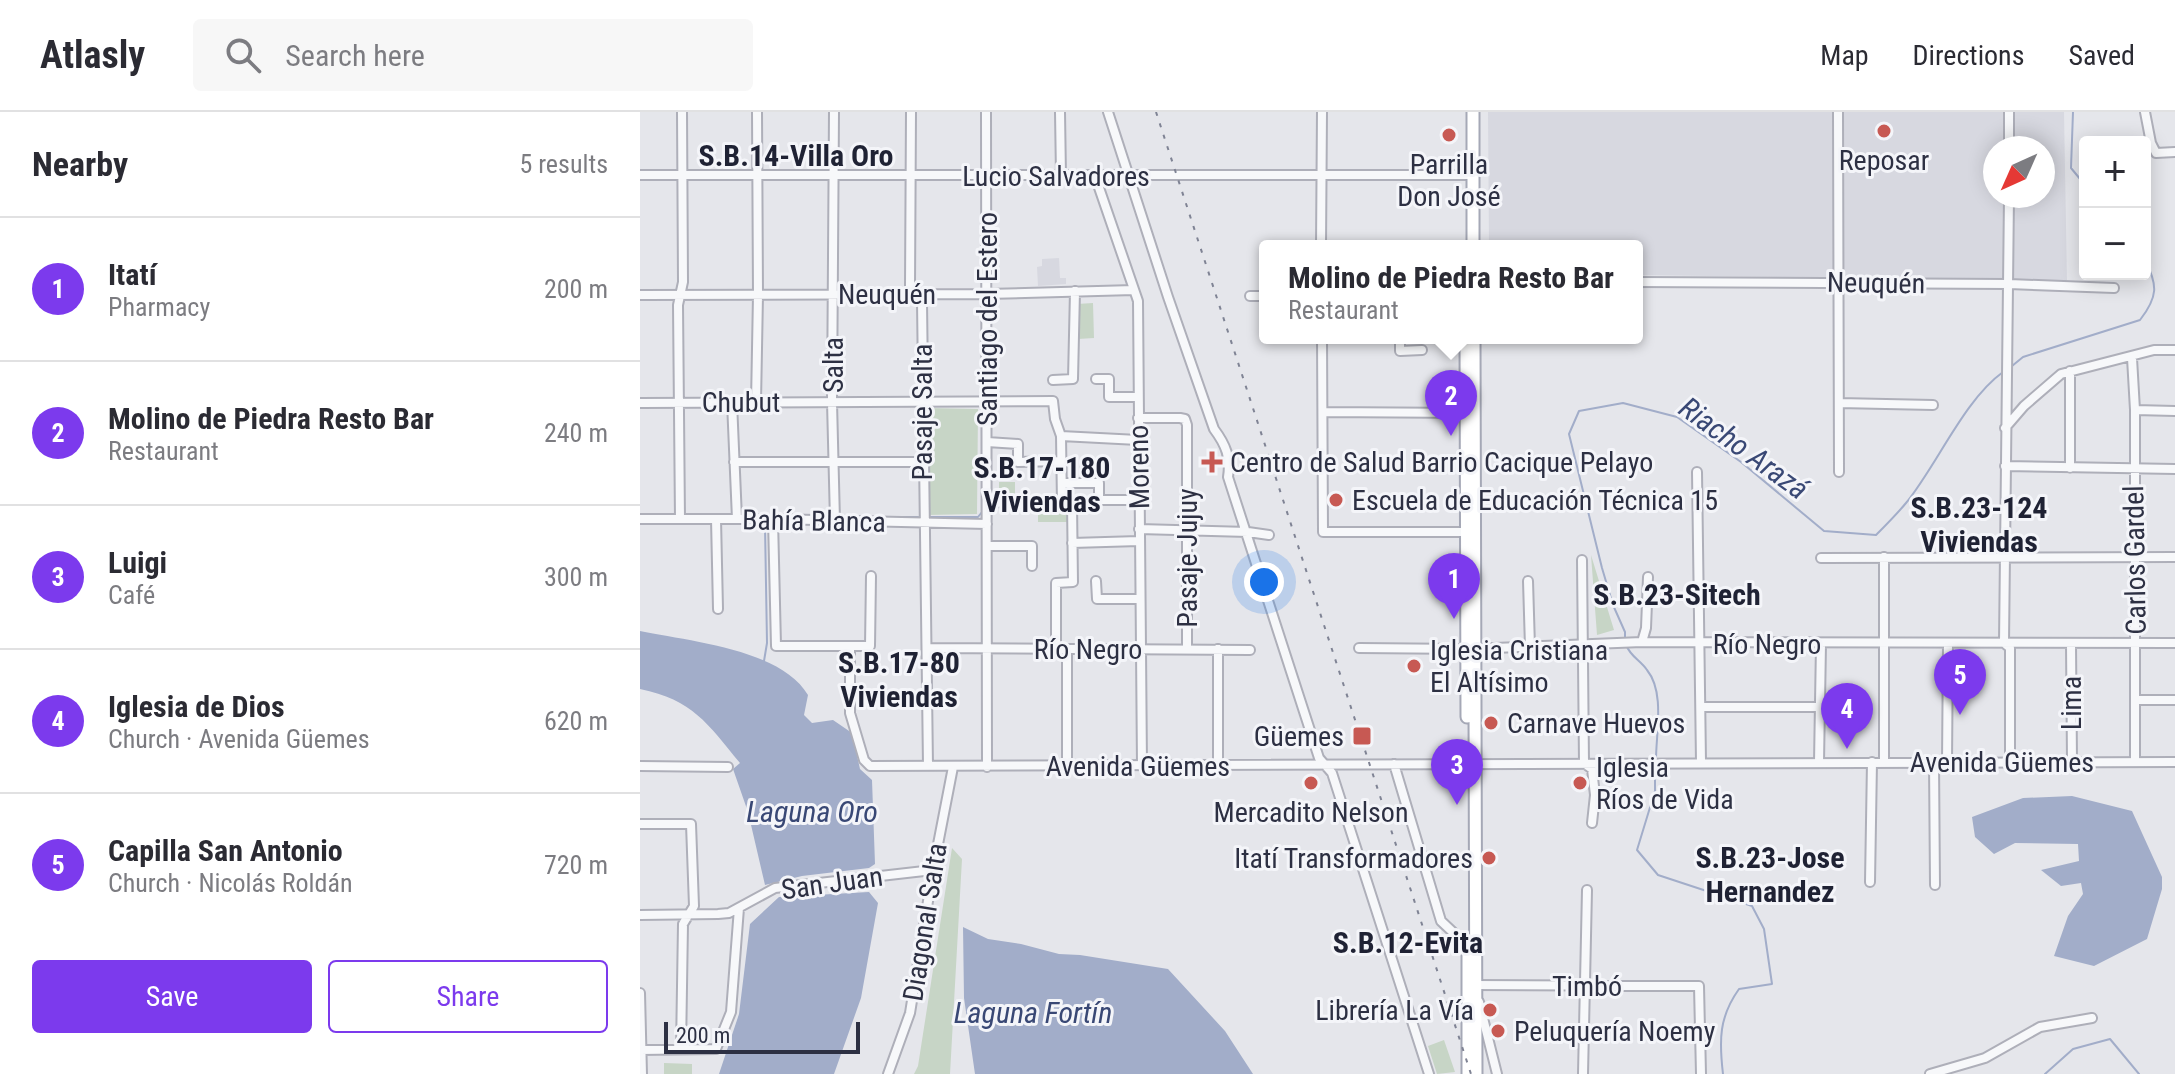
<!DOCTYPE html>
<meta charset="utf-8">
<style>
:root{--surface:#fff;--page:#f7f7f7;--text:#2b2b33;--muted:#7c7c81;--line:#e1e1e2;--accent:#7c3aed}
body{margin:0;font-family:"Roboto Condensed",sans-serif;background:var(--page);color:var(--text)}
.controls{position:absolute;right:24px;top:24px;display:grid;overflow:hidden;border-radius:8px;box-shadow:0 4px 20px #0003}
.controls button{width:72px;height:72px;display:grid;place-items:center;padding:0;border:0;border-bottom:2px solid var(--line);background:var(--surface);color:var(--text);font:40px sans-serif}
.compass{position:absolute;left:1343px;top:24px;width:72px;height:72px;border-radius:50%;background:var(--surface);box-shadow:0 4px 20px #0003;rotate:225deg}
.scale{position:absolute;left:24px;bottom:20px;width:196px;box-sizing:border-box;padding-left:8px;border:4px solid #2d3043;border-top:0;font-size:22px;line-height:28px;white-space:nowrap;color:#2d3043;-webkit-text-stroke:6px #f4f5f9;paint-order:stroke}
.you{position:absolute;left:624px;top:470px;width:28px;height:28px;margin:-20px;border:6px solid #fff;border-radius:50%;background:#1a73e8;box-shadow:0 0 0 12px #1a73e833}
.badge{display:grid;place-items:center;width:52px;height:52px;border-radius:50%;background:var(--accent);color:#fff;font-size:26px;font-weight:700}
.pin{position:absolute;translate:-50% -66px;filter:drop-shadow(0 2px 4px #0008)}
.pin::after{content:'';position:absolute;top:42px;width:28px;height:24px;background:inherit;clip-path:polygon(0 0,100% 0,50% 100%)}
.popup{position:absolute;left:619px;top:128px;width:384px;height:104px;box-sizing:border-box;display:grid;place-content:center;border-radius:8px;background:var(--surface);filter:drop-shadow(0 2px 6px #0005);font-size:26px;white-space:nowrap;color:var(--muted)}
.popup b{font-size:30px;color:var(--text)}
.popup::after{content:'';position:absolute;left:50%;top:100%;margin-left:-16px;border:16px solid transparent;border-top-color:var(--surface)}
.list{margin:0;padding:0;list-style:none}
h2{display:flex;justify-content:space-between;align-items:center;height:104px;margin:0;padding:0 32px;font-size:34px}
h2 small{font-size:26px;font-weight:400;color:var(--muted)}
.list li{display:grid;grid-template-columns:52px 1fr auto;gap:24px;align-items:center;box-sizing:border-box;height:144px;padding:0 32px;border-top:2px solid var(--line)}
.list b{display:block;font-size:30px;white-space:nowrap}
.list p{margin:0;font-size:26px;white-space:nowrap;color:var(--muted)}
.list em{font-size:26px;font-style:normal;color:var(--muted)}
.actions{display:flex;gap:16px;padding:24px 32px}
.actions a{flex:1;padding:18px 0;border:2px solid var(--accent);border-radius:8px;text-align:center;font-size:28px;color:var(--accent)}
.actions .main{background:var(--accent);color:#fff}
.icon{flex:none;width:44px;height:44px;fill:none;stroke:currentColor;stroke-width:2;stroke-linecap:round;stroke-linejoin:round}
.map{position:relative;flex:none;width:1535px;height:962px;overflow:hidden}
header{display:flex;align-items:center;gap:48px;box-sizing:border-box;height:112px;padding:0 40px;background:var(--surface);border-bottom:2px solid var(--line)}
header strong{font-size:38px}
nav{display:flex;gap:44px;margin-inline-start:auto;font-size:28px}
.search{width:560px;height:72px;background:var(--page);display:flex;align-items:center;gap:20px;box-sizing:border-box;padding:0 28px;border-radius:8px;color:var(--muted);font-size:30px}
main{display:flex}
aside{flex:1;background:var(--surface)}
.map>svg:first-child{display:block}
</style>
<header>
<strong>Atlasly</strong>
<div class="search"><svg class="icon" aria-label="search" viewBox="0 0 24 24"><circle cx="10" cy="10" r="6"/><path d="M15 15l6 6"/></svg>Search here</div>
<nav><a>Map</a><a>Directions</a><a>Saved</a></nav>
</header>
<main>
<aside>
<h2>Nearby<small>5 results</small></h2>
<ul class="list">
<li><span class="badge">1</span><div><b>Itatí</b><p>Pharmacy</p></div><em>200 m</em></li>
<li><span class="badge">2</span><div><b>Molino de Piedra Resto Bar</b><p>Restaurant</p></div><em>240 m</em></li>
<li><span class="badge">3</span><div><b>Luigi</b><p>Café</p></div><em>300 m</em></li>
<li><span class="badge">4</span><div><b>Iglesia de Dios</b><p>Church · Avenida Güemes</p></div><em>620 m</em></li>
<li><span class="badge">5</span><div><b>Capilla San Antonio</b><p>Church · Nicolás Roldán</p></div><em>720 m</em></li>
</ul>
<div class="actions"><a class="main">Save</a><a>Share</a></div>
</aside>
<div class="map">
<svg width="1535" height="962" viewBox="0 0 1535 962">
<rect width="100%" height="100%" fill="#e5e6eb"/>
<path fill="#d7d8e0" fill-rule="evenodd" d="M848,0H1424L1427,169L997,163V134H849ZM1355,36H1403V84H1355Z
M419,146L420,166H426V172L398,174L397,155L402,154V147Z"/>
<path fill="#c7d5c6" d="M453,191L454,226L438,227L437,192Z
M286,296L338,297L337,402L287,403Z
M359,370H375V387H359Z
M427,395V410H398V396Z
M951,443L974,518L957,523Z
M312,736L322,747L310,962H274L278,954Z
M804,928L815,960L797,962L788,934Z
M24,951L52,952V962H24Z"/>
<path fill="#a2adc9" d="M0,519C48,529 141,537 168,583L164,603L172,611L193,608L212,621L220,657L232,668L235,752L229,756L162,764L125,773L108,700L93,657L100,651C67,611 53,588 0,577Z
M1432,684L1492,699L1522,765V777L1507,827L1454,854L1414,844L1428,804L1443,782L1441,771L1421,774L1401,758L1439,749L1438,732L1375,731L1354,742L1335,725L1332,705L1383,686Z
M229,780L238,791L221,886L194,962H79L99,902L110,812L139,785Z
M323,815L348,827L381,832L419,842L440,843L528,857L585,919L613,962H335L324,886Z"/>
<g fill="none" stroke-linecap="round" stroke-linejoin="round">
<path stroke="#a2adc9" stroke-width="2" d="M1433,0L1431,56L1445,73
M1372,254L1383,245L1500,208C1518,185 1518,173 1505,148
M231,405H278
M288,405H338L342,400
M985,527V520L973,493L962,456L929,322L939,299L983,291L1037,305L1101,350L1184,419L1236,423C1246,413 1257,402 1266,391C1297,353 1324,288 1363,260
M986,533C991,545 1000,548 1007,558C1025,580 1016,621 1016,648
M124,549L127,531L125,414
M1015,654V679L997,738L1018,763L1112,794L1124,817L1132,872L1099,877C1079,905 1079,928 1083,962
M1405,962L1433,937L1470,927L1499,962"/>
<g stroke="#aeafb9" stroke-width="12">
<path id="minor" d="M194,0L192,290L195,409
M271,0L270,174L282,190L288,654
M346,0L347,655
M420,0L421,64
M468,0L528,185L574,317C586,333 591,346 588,365L679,646L692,661L789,962
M1198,0L1199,360
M1505,0L1511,31L1516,41L1535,40
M1369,36V0
M0,63H832
M455,64L498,189L502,654
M1369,84L1364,531L1370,536V650
M681,134L682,0
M997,170L1369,172L1474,176
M0,183L346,182L494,178
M610,184H625
M682,226L683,420H831
M760,226V239L782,238
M1492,246L1495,298V650
M1430,259V356
M456,267H469V285H498
M413,268L433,267L435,179
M92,290L97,407
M116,290L118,183L117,0
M0,291L413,289L415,307L421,324L422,392H432L433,470L416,471V537
M1199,291L1293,293
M1495,298L1535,299
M683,300L830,301
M498,306H540L545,307L547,313V537
M1365,316L1384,294L1421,262L1514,238H1535
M421,324L498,328
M347,330L378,332V350L422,349
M94,350H282
M1365,354L1535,357
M1057,360L1061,650
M422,371H459V388H499
M347,390L422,392
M0,407H133L347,412
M40,407L38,193L43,170L42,0
M76,407L78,497
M133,407L136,534H230L231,464
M499,417L608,420L629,423
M432,431L499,429
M347,434H392V454
M1181,446L1535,445
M942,448L944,651L952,657L955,683L952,711
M456,469L457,487H500
M888,469L890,535
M1002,530L1006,516L1008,465
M1431,532L1432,649
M210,535V601L224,648L230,654L1535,650
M287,536L610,538
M719,536L828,537L1002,530L1535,531
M427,537V654
M578,537V653
M1495,588H1535
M1061,595H1180
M1179,650L1181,532
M1244,650V445
M1294,650L1295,773
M1307,650L1308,532
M754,652L801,809L817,824L828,827
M0,654L88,655
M0,712H51L54,794L43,812L41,937
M1230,770L1232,650
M0,803L78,802L89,801L135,776L293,758
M832,873L1059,874L1061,962
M0,881L2,962
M839,890L857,962
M0,938L76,937L91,900L99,796
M248,962L270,901L293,758L313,655
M943,962L947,778
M1290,962L1345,946L1400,915L1452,906"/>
</g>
<g stroke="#a5a8b6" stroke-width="15">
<path id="major" d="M833,0V134
M826,226L827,605
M834,226L836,962
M828,843V962"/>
</g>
<use href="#minor" stroke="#f7f8fa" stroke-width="8"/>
<use href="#major" stroke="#fff" stroke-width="11"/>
<path stroke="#7f8394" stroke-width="2" stroke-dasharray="4 8" stroke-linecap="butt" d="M516,0L831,962"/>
</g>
<g fill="#c75953" stroke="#f4f5f9" stroke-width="3">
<circle cx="1244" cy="19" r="8"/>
<circle cx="809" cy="23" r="8"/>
<path d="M568 338h8v8h8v8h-8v8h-8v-8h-8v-8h8z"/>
<circle cx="696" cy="388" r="8"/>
<circle cx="774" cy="554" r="8"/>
<circle cx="851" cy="611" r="8"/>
<rect x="712" y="614" width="20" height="20" rx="4"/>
<circle cx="671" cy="671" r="8"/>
<circle cx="940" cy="671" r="8"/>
<circle cx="849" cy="746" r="8"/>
<circle cx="850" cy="898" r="8"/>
<circle cx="858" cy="919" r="8"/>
</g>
<g text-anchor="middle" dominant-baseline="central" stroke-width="6" stroke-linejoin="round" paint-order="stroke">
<g font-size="28" fill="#2d3043" stroke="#f4f5f9" text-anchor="start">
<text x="1244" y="48" text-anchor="middle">Reposar</text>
<text x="809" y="52" text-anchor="middle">Parrilla<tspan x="809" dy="32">Don José</tspan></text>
<text x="590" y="350">Centro de Salud Barrio Cacique Pelayo</text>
<text x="712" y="388">Escuela de Educación Técnica 15</text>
<text x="790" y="538">Iglesia Cristiana<tspan x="790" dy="32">El Altísimo</tspan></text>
<text x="867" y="611">Carnave Huevos</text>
<text x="704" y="624" text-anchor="end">Güemes</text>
<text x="956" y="655">Iglesia<tspan x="956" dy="32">Ríos de Vida</tspan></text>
<text x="671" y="700" text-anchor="middle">Mercadito Nelson</text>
<text x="833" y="746" text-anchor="end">Itatí Transformadores</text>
<text x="834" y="898" text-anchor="end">Librería La Vía</text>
<text x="874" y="919">Peluquería Noemy</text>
</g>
<g font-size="28" fill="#2d3043" stroke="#f4f5f9">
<text x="416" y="64">Lucio Salvadores</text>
<text transform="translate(1236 171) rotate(1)">Neuquén</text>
<text x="247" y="182">Neuquén</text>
<text transform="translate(347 207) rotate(-90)">Santiago del Estero</text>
<text transform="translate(193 253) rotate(-90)">Salta</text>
<text x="101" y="290">Chubut</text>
<text transform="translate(282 300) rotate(-90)">Pasaje Salta</text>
<text transform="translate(499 355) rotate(-91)">Moreno</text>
<text transform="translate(174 409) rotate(1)">Bahía Blanca</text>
<text transform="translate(547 446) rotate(-90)">Pasaje Jujuy</text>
<text transform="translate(1495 448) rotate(-91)">Carlos Gardel</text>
<text x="1127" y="532">Río Negro</text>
<text x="448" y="537">Río Negro</text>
<text transform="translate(1431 591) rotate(-90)">Lima</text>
<text x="1362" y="650">Avenida Güemes</text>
<text x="498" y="654">Avenida Güemes</text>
<text transform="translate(192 771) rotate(-8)">San Juan</text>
<text transform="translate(285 810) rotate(-81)">Diagonal Salta</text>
<text x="947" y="874">Timbó</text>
</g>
<g font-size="30" font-weight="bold" fill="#1f2234" stroke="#f4f5f9">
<text x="156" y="43">S.B.14-Villa Oro</text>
<text x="402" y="355">S.B.17-180<tspan x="402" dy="34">Viviendas</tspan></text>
<text x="1339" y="395">S.B.23-124<tspan x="1339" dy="34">Viviendas</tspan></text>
<text x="1037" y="482">S.B.23-Sitech</text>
<text x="259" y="550">S.B.17-80<tspan x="259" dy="34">Viviendas</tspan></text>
<text x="1130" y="745">S.B.23-Jose<tspan x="1130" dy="34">Hernandez</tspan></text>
<text x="768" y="830">S.B.12-Evita</text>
</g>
<g font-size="30" font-style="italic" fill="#394875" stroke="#f4f5f9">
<text transform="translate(1104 336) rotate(36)">Riacho Arazá</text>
<text x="172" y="699">Laguna Oro</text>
<text x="393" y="900">Laguna Fortín</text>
</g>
</g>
</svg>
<div class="controls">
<button>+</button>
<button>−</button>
</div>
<svg class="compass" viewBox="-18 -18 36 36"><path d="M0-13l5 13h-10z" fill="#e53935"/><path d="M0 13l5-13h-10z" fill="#7c7c81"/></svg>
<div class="scale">200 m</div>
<div class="you"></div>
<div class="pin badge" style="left:814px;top:507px">1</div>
<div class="pin badge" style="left:811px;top:324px">2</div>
<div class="popup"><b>Molino de Piedra Resto Bar</b>Restaurant</div>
<div class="pin badge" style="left:817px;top:693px">3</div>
<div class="pin badge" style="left:1207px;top:637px">4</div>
<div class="pin badge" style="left:1320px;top:603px">5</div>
</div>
</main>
